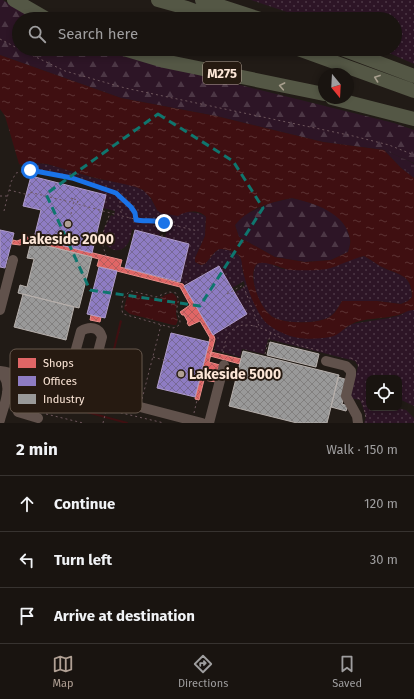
<!DOCTYPE html>
<meta charset="utf-8">
<style>
:root{--surface:#191410;--page:#221d19;--text:#f1f3f6;--muted:#9f9e9f;--line:#373330;--accent:#b0a094}
body{margin:0;font-family:"Fira Sans",sans-serif;background:var(--page);color:var(--text)}
.controls{position:absolute;right:12px;bottom:12px;display:grid;overflow:hidden;border-radius:8px;box-shadow:0 2px 6px #0003}
.controls button{width:36px;height:36px;display:grid;place-items:center;padding:0;border:0;border-bottom:1px solid var(--line);background:var(--surface);color:var(--text);font:20px sans-serif}
.compass{position:absolute;left:318px;top:68px;width:36px;height:36px;border-radius:50%;background:var(--surface);box-shadow:0 2px 6px #0003;rotate:162deg}
.stop{position:absolute;width:12px;height:12px;margin:-9px;border:3px solid #1a73e8;border-radius:50%;background:#fff}
.stop.end{background:#1a73e8;border-color:#fff;box-shadow:0 1px 4px #0008}
.list{margin:0;padding:0;list-style:none}
h2{display:flex;justify-content:space-between;align-items:center;height:52px;margin:0;padding:0 16px;font-size:17px}
h2 small{font-size:13px;font-weight:400;color:var(--muted)}
.list li{display:grid;grid-template-columns:26px 1fr auto;gap:12px;align-items:center;box-sizing:border-box;height:56px;padding:0 16px;border-top:1px solid var(--line)}
.list b{display:block;font-size:15px;white-space:nowrap}
.list em{font-size:13px;font-style:normal;color:var(--muted)}
.icon{flex:none;width:22px;height:22px;fill:none;stroke:currentColor;stroke-width:2;stroke-linecap:round;stroke-linejoin:round}
.map{position:relative;flex:none;width:414px;height:423px;overflow:hidden}
.search{position:absolute;background:var(--surface);box-shadow:0 2px 6px #0003;left:12px;right:12px;top:12px;height:44px;display:flex;align-items:center;gap:10px;box-sizing:border-box;padding:0 14px;border-radius:22px;color:var(--muted);font-size:15px}
.sheet{height:220px;background:var(--surface)}
nav{display:flex;justify-content:space-around;align-items:center;box-sizing:border-box;height:56px;border-top:1px solid var(--line);background:var(--surface);font-size:11px;color:var(--muted)}
nav a{display:grid;justify-items:center;gap:2px}
nav .on{color:var(--accent)}
.map>svg:first-child{display:block}
</style>
<div class="map">
<svg width="414" height="423" viewBox="0 0 414 423">
<defs>
<pattern id="grass-dots" width="8" height="8" patternUnits="userSpaceOnUse"><rect width="8" height="8" fill="#2d1526"/><path d="M2 2h.1M6 6h.1" fill="none" stroke="#4c3745" stroke-width="1.8" stroke-linecap="round"/></pattern>
<pattern id="forest-firs" width="22" height="20" patternUnits="userSpaceOnUse"><rect width="22" height="20" fill="#2d1526"/><path d="M5 1l3.5 6h-7zM16 11l3.5 6h-7z" fill="#4c3745"/></pattern>
<pattern id="wetland-marsh" width="20" height="14" patternUnits="userSpaceOnUse"><rect width="20" height="14" fill="#2d1526"/><path d="M1 5h8M5 5V1M11 12h8M15 12V8" fill="none" stroke="#4c3745"/></pattern>
<pattern id="water-ripples" width="26" height="14" patternUnits="userSpaceOnUse"><rect width="26" height="14" fill="#3f0f11"/><path d="M2 4q2-2 4 0t4 0M15 11q2-2 4 0t4 0" fill="none" stroke="#5c3233"/></pattern>
<pattern id="shops-cross-hatch" width="8" height="8" patternUnits="userSpaceOnUse"><rect width="8" height="8" fill="#e06666"/><path d="M0 0l8 8M0 8l8-8" fill="none" stroke="#b45c5b"/></pattern>
<pattern id="offices-cross-hatch" width="8" height="8" patternUnits="userSpaceOnUse"><rect width="8" height="8" fill="#8e7cc3"/><path d="M0 0l8 8M0 8l8-8" fill="none" stroke="#776996"/></pattern>
<pattern id="industry-cross-hatch" width="8" height="8" patternUnits="userSpaceOnUse"><rect width="8" height="8" fill="#999"/><path d="M0 0l8 8M0 8l8-8" fill="none" stroke="#82807f"/></pattern>
</defs>
<rect width="100%" height="100%" fill="#211b16"/>
<path fill="url(#grass-dots)" d="M251,0H414V64L380,49H395V19H308Z
M37,163C57,165 75,173 94,178C110,182 129,182 143,190C150,195 153,202 157,210C168,211 200,210 206,217L205,236L195,258V262L201,265L205,264L215,252L219,249C226,249 235,251 240,257C243,261 242,267 243,272C248,288 255,304 263,319L333,336L352,324L389,318L401,315L408,310H414V406L399,399V378H369V393L366,396L369,398V408H397L406,410L414,418V423H364L366,417L361,402L360,400L350,398L358,366L355,361L268,339L264,354L242,349L240,357L214,350L216,340L214,334L247,314L234,293L245,286L244,281L232,288L218,266L185,285L180,281L189,244L165,238L167,229L162,228L159,236L132,229C131,235 130,243 125,247C115,256 101,245 103,233C104,227 109,221 111,215L114,216L115,211L103,208L106,195L98,193L100,186C79,178 57,175 35,169Z
M364,256C370,259 375,263 380,266C398,276 411,272 412,297L408,301L401,304L377,301H342C339,306 336,312 331,316C321,324 286,324 275,318C261,312 249,281 255,267C261,254 276,269 285,269C296,268 308,266 319,264C334,262 349,260 364,256Z"/>
<path fill="url(#forest-firs)" d="M0,0H3L34,19H19V49H100L114,54L394,123L414,130V163L384,150L323,142L216,116L121,98L0,55Z
M292,198C314,203 346,212 350,239C351,243 349,248 348,252L331,260L305,262L275,257L239,237L235,225L242,216L270,203Z"/>
<path fill="url(#wetland-marsh)" d="M384,150L409,161L414,164V178L401,168Z"/>
<path fill="url(#water-ripples)" fill-rule="evenodd" d="M0,55L121,98L216,116L323,142L384,150L401,168L414,178V310C406,310 402,315 394,316C382,319 363,318 352,324C345,327 341,333 334,336C323,339 305,340 294,337C285,335 268,327 263,319C254,307 246,285 243,271C242,267 242,262 241,259C238,251 226,249 219,249L215,252L205,264L201,265L195,262V258L205,236L206,217C199,209 186,211 178,216L161,213L157,210L151,198L143,190L136,187L124,184L95,178L47,164L37,163L23,165L19,164L5,116L0,109ZM292,198C314,203 346,213 350,239C351,243 349,248 348,252L331,260L305,262L275,257L239,237L235,225C248,208 272,202 292,198ZM364,256C370,259 375,263 380,266C397,275 412,273 412,297L408,301L401,304L377,301H342C339,306 336,312 331,316C321,324 287,324 275,318C262,313 247,278 256,265C261,258 282,269 290,270C302,270 315,271 327,269C339,266 351,259 364,256Z
M172,293C183,299 172,308 178,320L176,325H173L130,314L124,309L127,296C135,291 144,297 153,299C160,300 165,294 172,293Z
M120,320L122,321L110,370L112,373L111,377L108,379L105,378L103,375L104,371L108,370Z"/>
<path fill="url(#shops-cross-hatch)" stroke="#e98d88" d="M27,237L122,260L120,267L183,284L214,336L215,339L209,362L220,365L215,377L217,378L216,382L204,380L199,400L195,399L210,338L200,321L189,326L187,323L188,322L184,315H182L180,312L190,305L180,287L97,266L99,259L28,241L20,245L12,244L13,240L17,241Z
M91,315L101,317L100,322L90,320Z
M211,352L241,359L240,364L210,356Z"/>
<path fill="url(#offices-cross-hatch)" stroke="#af9cc9" d="M31,176L106,195L92,253L34,238L41,210L23,206Z
M0,230L14,233L5,268L0,267Z
M135,230L189,244L180,282L125,268Z
M219,266L247,314L213,335L184,286Z
M99,267L117,271L105,318L87,314Z
M171,333L209,342L195,397L157,388Z"/>
<path fill="url(#industry-cross-hatch)" stroke="#b7b0ac" d="M31,242L92,257L79,308L18,293L20,285L27,287L34,259L27,258Z
M23,294L74,307L66,340L14,327Z
M270,342L319,354L316,367L267,355Z
M243,351L339,375L327,423H297L229,406Z
M338,377L348,380L342,404L348,406L346,411L331,407Z"/>
<g fill="none" stroke-linecap="round" stroke-linejoin="round">
<path stroke="#3f0f11" stroke-width="2" d="M54,403L127,423"/>
<path stroke="#6e575d" stroke-width="1" stroke-dasharray="2 3" stroke-linecap="butt" d="M0,39L19,49
M19,49L65,71L125,88L353,136L389,145L414,155
M9,190L29,195V192L70,202L71,198L74,199
M0,196H7
M120,196V208L122,216L143,221H154L164,223V227L160,244
M74,199L78,200L77,204L122,216
M4,211L11,182L16,173L30,170L72,179L116,193L131,207L135,213L136,220
M71,214L74,200
M164,223L198,231
M106,256L102,242V236L110,213
M131,291L156,297L169,292L176,293C181,302 176,303 177,312C178,315 180,319 180,322C180,326 176,327 173,328L123,314C120,305 123,295 131,291Z
M227,294L243,285L259,326
M223,353C224,347 225,340 228,335C242,313 271,333 287,341C299,346 313,349 326,352
M265,354L271,332
M153,357L171,362
M351,358L358,362L359,368
M358,398L363,401L366,418
M142,399L161,325
M112,409L113,411L164,423
M44,413L48,407V401
M194,413L197,400
M46,414L83,423
M103,423L107,407"/>
<path stroke="#61524c" stroke-width="10" d="M0,310L13,260
M326,361L346,366L351,371V375L346,396L357,416L358,423
M0,371C16,373 30,380 46,383C62,387 80,380 94,393
M0,373C15,382 3,408 0,420
M7,392L14,387L20,386L73,399L81,400L98,396L202,423
M63,396L81,331C90,326 99,327 102,337L86,398
M18,412L38,418
M209,423L224,365"/>
<path stroke="#545745" stroke-width="14" d="M14,0L47,19
M158,0L187,8L217,19
M202,0L260,19
M124,49L164,61L324,94
M298,49L414,91
M342,49L414,76
M332,98L414,119"/>
</g>
<defs><path id="oneway-chevron" d="M-2-3.5L2.5 0L-2 3.5" fill="none" stroke-width="1.6" stroke-linecap="round" stroke-linejoin="round"/></defs>
<g stroke="#a89f8e">
<use href="#oneway-chevron" transform="translate(377 78) rotate(-160)"/>
<use href="#oneway-chevron" transform="translate(282 86) rotate(-169)"/>
</g>
<g fill="none" stroke-linecap="round" stroke-linejoin="round">
<path stroke="#1a73e8" stroke-width="5" d="M30,170L72,178L116,193L131,207L135,213L136,220C145,222 155,219 164,223"/>
</g>
<path fill="none" stroke="#0f766e" stroke-width="3" stroke-dasharray="8 5" stroke-linejoin="round" d="M158,114L233,161L263,208L200,306L90,290L46,194Z"/>
<g fill="#b0a094" stroke="#261a11" stroke-width="1.5">
<circle cx="68" cy="224" r="4"/>
<circle cx="181" cy="374" r="4"/>
</g>
<g text-anchor="middle" dominant-baseline="central" stroke-width="4" stroke-linejoin="round" paint-order="stroke">
<rect fill="#261a11" stroke="#bcaa9c" stroke-width="1" x="203" y="62" width="38" height="22" rx="3"/>
<g font-size="13" font-weight="bold" fill="#fde7d8">
<text x="222" y="73">M275</text>
</g>
<g font-size="14" font-weight="bold" fill="#fde7d8" stroke="#261a11">
<text x="68" y="239">Lakeside 2000</text>
<text x="189" y="374" text-anchor="start">Lakeside 5000</text>
</g>
</g>
<rect x="10" y="349" width="132" height="64" rx="6" fill="#261a11" stroke="#66584d" stroke-width="1"/>
<rect x="18" y="358" width="18" height="10" fill="#e06666"/>
<rect x="18" y="376" width="18" height="10" fill="#8e7cc3"/>
<rect x="18" y="394" width="18" height="10" fill="#999"/>
<g font-size="11" fill="#fde7d8">
<text x="43" y="367">Shops</text>
<text x="43" y="385">Offices</text>
<text x="43" y="403">Industry</text>
</g>
</svg>
<div class="controls">
<button><svg class="icon" aria-label="locate" viewBox="0 0 24 24"><circle cx="12" cy="12" r="6"/><path d="M12 2v4M12 18v4M2 12h4M18 12h4"/></svg></button>
</div>
<svg class="compass" viewBox="-18 -18 36 36"><path d="M0-13l5 13h-10z" fill="#e53935"/><path d="M0 13l5-13h-10z" fill="#9f9e9f"/></svg>
<div class="stop" style="left:30px;top:170px"></div>
<div class="stop end" style="left:164px;top:223px"></div>
<div class="search"><svg class="icon" aria-label="search" viewBox="0 0 24 24"><circle cx="10" cy="10" r="6"/><path d="M15 15l6 6"/></svg>Search here</div>
</div>
<section class="sheet">
<h2>2 min<small>Walk · 150 m</small></h2>
<ul class="list">
<li><svg class="icon" aria-label="ahead" viewBox="0 0 24 24"><path d="M12 20V5M6 11l6-6 6 6"/></svg><div><b>Continue</b></div><em>120 m</em></li>
<li><svg class="icon" aria-label="left" viewBox="0 0 24 24"><path d="M17 20v-9H6M10 6l-5 5 5 5"/></svg><div><b>Turn left</b></div><em>30 m</em></li>
<li><svg class="icon" aria-label="arrive" viewBox="0 0 24 24"><path d="M6 21V4h12l-3 4 3 4H6"/></svg><div><b>Arrive at destination</b></div></li>
</ul>
</section>
<nav>
<a class="on"><svg class="icon" aria-label="map" viewBox="0 0 24 24"><path d="M3 6l6-2 6 2 6-2v14l-6 2-6-2-6 2zM9 4v14M15 6v14"/></svg>Map</a>
<a><svg class="icon" aria-label="directions" viewBox="0 0 24 24"><path d="M12 3l9 9-9 9-9-9zM9 14v-3h6M13 9l2 2-2 2"/></svg>Directions</a>
<a><svg class="icon" aria-label="saved" viewBox="0 0 24 24"><path d="M7 4h10v16l-5-4-5 4z"/></svg>Saved</a>
</nav>
